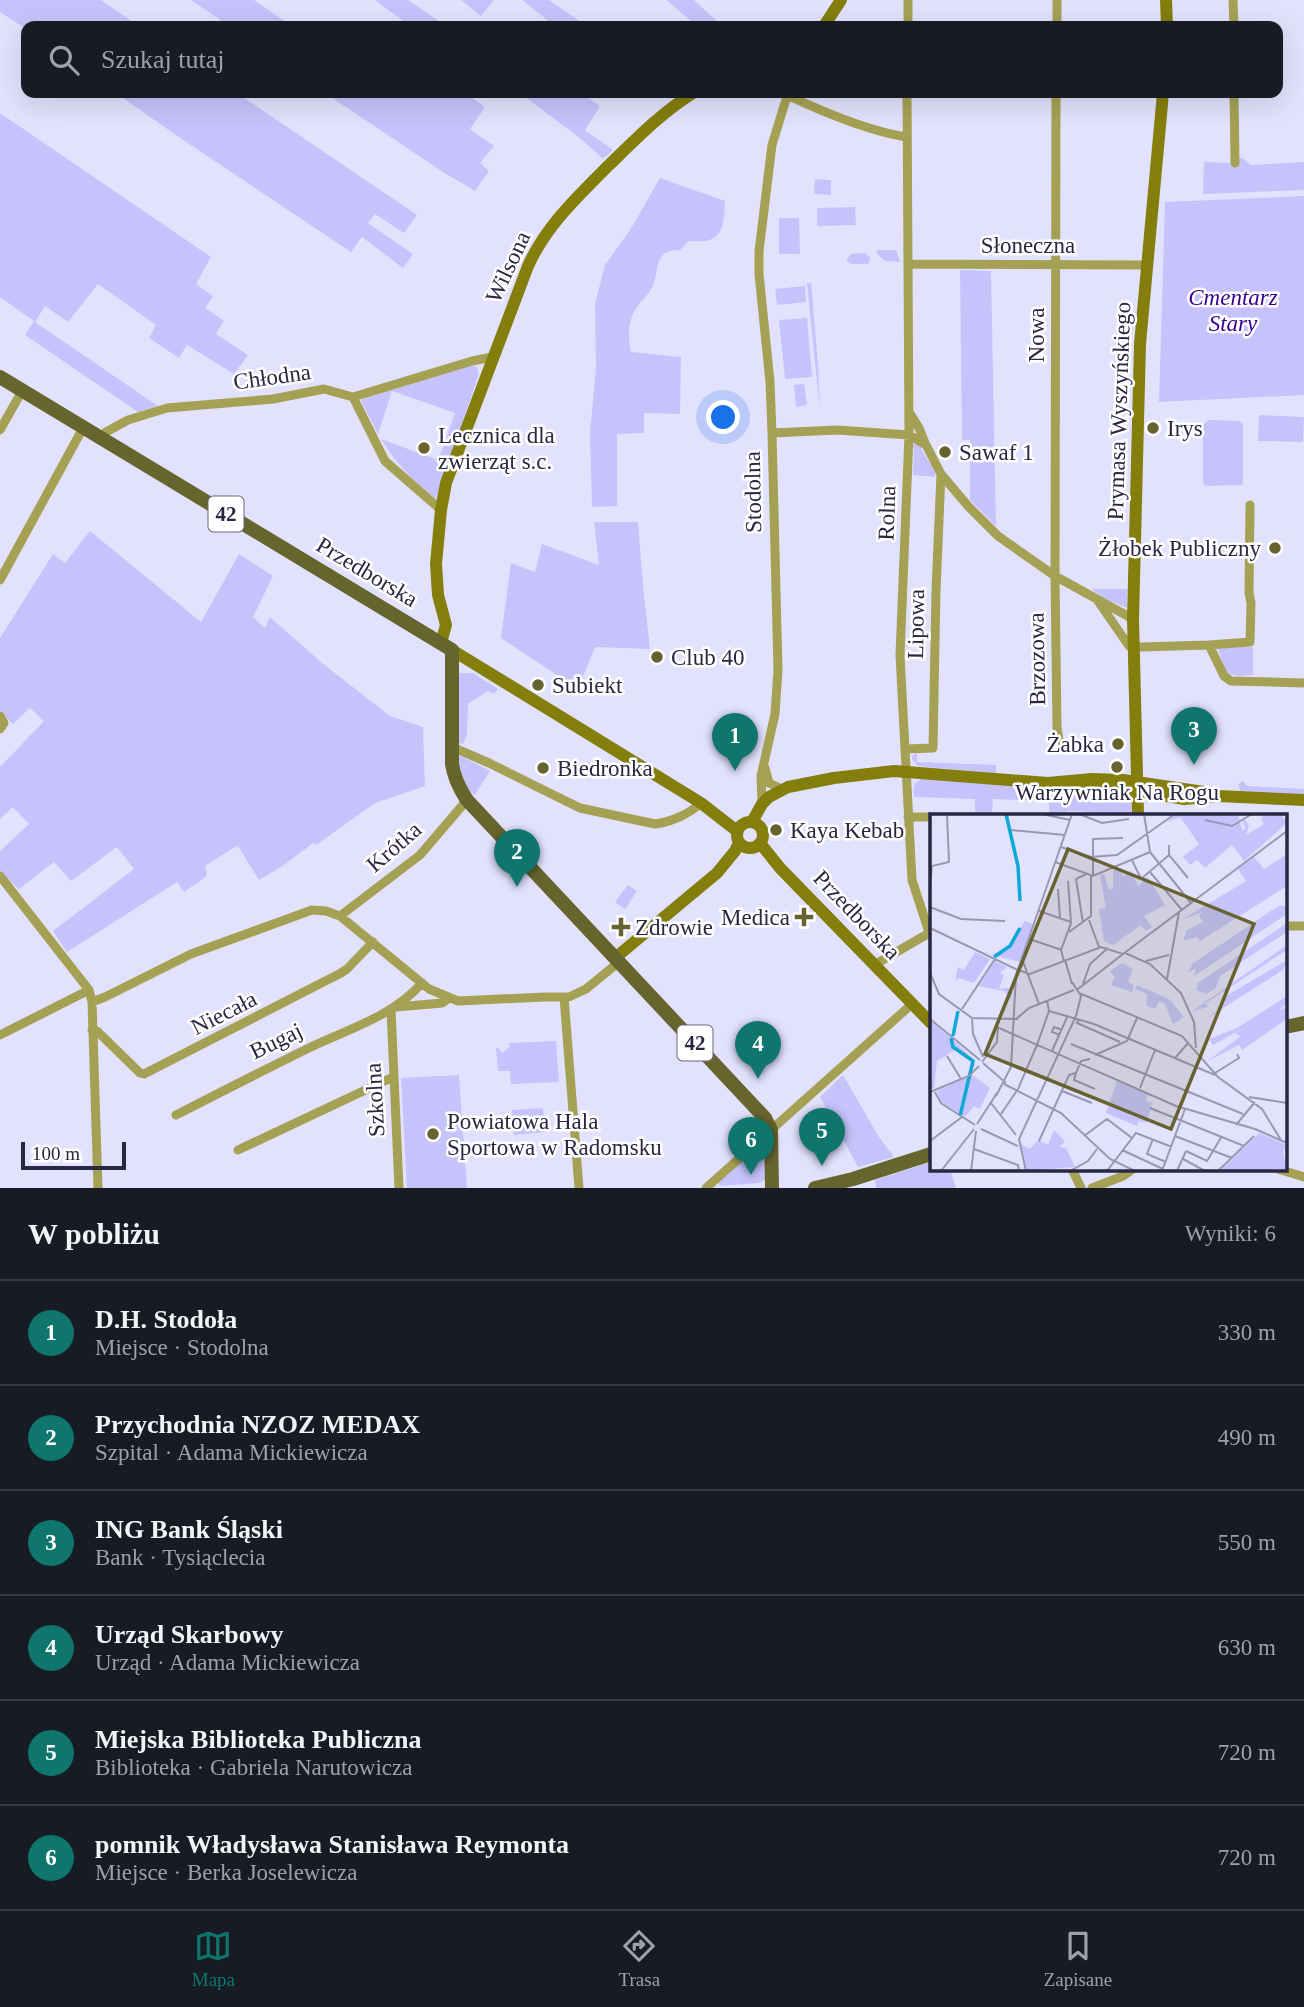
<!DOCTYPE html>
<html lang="pl">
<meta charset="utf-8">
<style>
:root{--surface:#171b24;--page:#242831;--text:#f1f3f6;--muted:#9ea1a6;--line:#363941;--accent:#0f766e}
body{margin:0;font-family:"Times New Roman",serif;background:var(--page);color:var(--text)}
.scale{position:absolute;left:21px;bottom:18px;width:105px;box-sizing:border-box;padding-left:7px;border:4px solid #292741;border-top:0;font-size:19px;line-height:24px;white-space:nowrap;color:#292741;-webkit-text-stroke:5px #fff;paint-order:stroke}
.you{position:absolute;left:724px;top:418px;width:24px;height:24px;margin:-18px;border:5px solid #fff;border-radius:50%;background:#1a73e8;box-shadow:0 0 0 10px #1a73e833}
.badge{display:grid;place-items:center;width:46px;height:46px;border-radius:50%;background:var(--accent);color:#fff;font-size:23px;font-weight:700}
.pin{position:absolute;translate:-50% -58px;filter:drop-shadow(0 2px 4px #0008)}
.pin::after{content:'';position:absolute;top:37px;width:24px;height:21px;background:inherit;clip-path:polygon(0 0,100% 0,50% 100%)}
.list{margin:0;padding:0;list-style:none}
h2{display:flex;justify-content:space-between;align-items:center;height:91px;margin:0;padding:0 28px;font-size:30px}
h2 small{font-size:23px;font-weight:400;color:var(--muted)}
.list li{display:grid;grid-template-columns:46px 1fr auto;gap:21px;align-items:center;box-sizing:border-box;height:105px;padding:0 28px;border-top:2px solid var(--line)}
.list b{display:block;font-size:26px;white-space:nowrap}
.list p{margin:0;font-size:23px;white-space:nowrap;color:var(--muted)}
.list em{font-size:23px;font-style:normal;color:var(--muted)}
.icon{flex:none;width:38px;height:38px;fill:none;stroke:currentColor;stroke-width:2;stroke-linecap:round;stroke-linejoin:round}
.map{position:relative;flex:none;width:1304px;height:1188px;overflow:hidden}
.search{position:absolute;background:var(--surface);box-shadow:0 7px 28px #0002;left:21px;right:21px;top:21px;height:77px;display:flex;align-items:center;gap:18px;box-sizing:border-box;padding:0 24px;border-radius:14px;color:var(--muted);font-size:26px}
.sheet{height:721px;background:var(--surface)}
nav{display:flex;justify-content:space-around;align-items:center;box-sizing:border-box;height:98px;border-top:2px solid var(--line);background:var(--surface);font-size:19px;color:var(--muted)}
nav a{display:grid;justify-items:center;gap:4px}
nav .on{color:var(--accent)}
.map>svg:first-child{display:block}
</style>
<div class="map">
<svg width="1304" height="1188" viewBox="0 0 1304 1188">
<rect width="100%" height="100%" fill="#e3e2fe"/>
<path fill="#c6c3fc" d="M0,0H101L139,26H26V29L0,12Z
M191,0H254L292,26H229Z
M375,0H408L446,26H410Z
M461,0H494L481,16Z
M522,0H549L587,26H555Z
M666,0H694L722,26H697Z
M116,93H237L417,215L404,233L375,214L368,223L413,254L403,268L362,237L351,252L173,133Z
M325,93H465L485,107L470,129L494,146L480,163L489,171L475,191L446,174Z
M520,93H581L600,106L585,130L613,150L603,159L581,139Z
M0,113L211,257L196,284L213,296L205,308L224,321L216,334L248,355L234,374L187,345L179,358L149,338L156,325L98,284L68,322L45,306L35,322L158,406L138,412L25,335L34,321L0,297Z
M1231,158H1242L1251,165L1304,162V190L1203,194L1204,162L1231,163Z
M660,178L725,201C724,229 722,245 689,241L680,250C653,251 660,266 653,286C650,292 644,299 639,304C627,321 628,332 631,352L681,357L680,414L644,413V433L617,434V506L592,507L590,433L596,368L595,304L605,265L630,230Z
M815,179L831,180V195L814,194Z
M1304,196V395L1159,402L1165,202Z
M855,207L856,225L817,226V208Z
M779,218H799L800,254H779Z
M877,250H896L900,262L885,261L877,254Z
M865,253L870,257V261L868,264H852L847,261V258L851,254Z
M960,270L991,271L996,526L970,500V440H962Z
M807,283H811L818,363L820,411Z
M805,286L806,302L777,305L775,289Z
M807,318L812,377L785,379L779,320Z
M471,365L477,367L479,374L436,499C414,481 396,464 381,439L438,460L455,413L392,391L378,434L361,401L363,399Z
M804,384L807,405L796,407L794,385Z
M1259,415L1304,417L1303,442L1258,441Z
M1208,420L1239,421L1243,424V483L1242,485L1205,486L1203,483V425Z
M915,443L923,448L921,449L936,473L934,477L913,475L914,448L911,447Z
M594,522H638L644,595L650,649L595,647L582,679L572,685L501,638L511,563L535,572L542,544L599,565Z
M90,531L201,622L239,554L273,576L253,617L265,628L270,617L322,663L390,716L423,727L425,786L375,803L316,845L313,843L284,865L259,880L238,846L235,847L205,866L207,876L184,892L177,882L67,952L53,931L134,869L117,847L71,881L54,862L19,889L0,872V851L29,824L13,807L0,819V767L44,721L30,708L13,724L0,712V638L53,554L65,563Z
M1091,589H1127V608L1104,598Z
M1245,645L1246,647H1253V675L1238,676L1226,673L1218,649Z
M459,673H473L498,689L494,694L488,691L468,704L467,735L463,744L456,742Z
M917,753V762L996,765V773L918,766L912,759V756Z
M456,756L463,757L490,771L475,795L464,786Z
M924,776L1125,794C1133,798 1131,807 1131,815H1126L1125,813L1067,811L1066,815L1049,814V801L993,799L992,812H975V799L914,797C912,781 915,786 924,776Z
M1243,781L1247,786L1304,789V795L1240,791L1238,784Z
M628,885L637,891L625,909L615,902Z
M556,1041L559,1082L511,1084L510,1071H498L496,1048H498L502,1053L510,1047L508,1043Z
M459,1075L467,1188H407L401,1078Z
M843,1075L879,1137L894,1157L858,1167L820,1097Z
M543,1108L545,1132L514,1135L512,1110Z
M761,1147L766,1152L765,1179L760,1183L719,1186V1181L757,1148Z
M931,1162V1169H950L956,1188H876L875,1180Z"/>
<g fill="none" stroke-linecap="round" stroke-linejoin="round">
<path stroke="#a5a154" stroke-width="9" d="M1233,0L1234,26
M908,26V0
M1057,26V0
M907,93L909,435L900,655L912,880L929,932
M1056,93L1055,576L1057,727L1059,740
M1234,93L1235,163
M787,95C821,111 869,131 906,137
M908,264L1147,265
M353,397L385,461L441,510
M909,412L919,428L925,443
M0,430L22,391
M772,433L837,430L909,435L926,445L941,474L968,506L998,536L1055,576L1133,619
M100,438L106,432L128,420L167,408L273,399L324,389L353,397L472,361L492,357
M0,580L83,428
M1098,601L1129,646L1141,647L1209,645L1224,676L1231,681L1304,683
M1209,645L1250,642L1251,603L1249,593L1250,505
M0,716L4,723L0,729
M452,747L489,763L580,808L655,824C671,822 689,814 701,803
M905,749L933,748L936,590L941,474
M765,768L769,783L782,789
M762,804L761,776L775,714L778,670L772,433L770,382L759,274V251L772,145L788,93
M908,817H931
M0,876L89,990L92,1002L98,1188
M340,916L420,855L467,800
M1285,926H1304
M874,965L931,932
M564,997L579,1188
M92,1002L105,997L191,954L312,910L326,911L340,916L429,989L458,1001L545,997H569L586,989L619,962
M397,1007L442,1003L449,998
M391,1010L399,1188
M92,1030L97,1031L140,1073L144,1074L341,973L347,969L373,942
M0,1035L89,990
M176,1115C221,1092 266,1069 311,1047C349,1029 393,1016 422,983
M238,1150L393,1077
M1072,1169L1081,1188
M1278,1169L1304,1177
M706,1188L912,1004
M1092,1188L1123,1176L1133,1169"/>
<path stroke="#847e0d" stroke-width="12" d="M1166,0L1167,26
M824,26L841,0
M441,643L446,625L438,595L436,564L441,510L446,483L528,266C546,226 577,197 608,166C635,140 661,113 693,93
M452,650L701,803L737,831
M1067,787L1127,789L1184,799L1218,796L1304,800
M1138,815L1133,619L1140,344L1163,93
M752,822L762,804L769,797L788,787L834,778L894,771L1048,783L1092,779L1123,780L1204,792L1218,796
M737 835a13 13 0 1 1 26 0a13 13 0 1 1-26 0Z
M760,843L780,868L931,1023
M615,958L717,873L735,851L739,843"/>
<path stroke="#67652e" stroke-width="14" d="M0,377L452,650V764C454,778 459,788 467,800L765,1118L771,1130L772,1188
M1285,1027L1304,1023
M815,1188L853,1179L931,1154"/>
</g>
<g fill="#666330" stroke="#fff" stroke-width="2.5">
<circle cx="1153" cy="428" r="7"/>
<circle cx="424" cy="448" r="7"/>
<circle cx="945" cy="452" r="7"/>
<circle cx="1275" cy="548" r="7"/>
<circle cx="657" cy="657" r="7"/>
<circle cx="538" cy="685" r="7"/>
<circle cx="1118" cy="744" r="7"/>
<circle cx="1117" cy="767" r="7"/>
<circle cx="543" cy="768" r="7"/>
<circle cx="776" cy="830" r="7"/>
<path d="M800.5 906.5h7v7h7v7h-7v7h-7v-7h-7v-7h7z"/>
<path d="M617.5 916.5h7v7h7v7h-7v7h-7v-7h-7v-7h7z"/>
<circle cx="433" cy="1134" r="7"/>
</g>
<g text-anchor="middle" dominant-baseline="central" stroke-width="5" stroke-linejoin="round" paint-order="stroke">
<g fill="#fff" stroke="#69687a" stroke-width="2">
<rect x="208.5" y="496.5" width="35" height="35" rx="5"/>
<rect x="677.5" y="1025.5" width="35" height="35" rx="5"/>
</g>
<g font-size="21" font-weight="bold" fill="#292741">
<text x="226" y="514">42</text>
<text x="695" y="1043">42</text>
</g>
<g font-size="23" fill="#292741" stroke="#fff">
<text x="1028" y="245">Słoneczna</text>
<text transform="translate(508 267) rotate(-65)">Wilsona</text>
<text transform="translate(1036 335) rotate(-90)">Nowa</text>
<text transform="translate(272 377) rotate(-8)">Chłodna</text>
<text transform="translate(1119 411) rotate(-88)">Prymasa Wyszyńskiego</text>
<text transform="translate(753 492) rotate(-91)">Stodolna</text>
<text transform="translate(887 513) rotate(-88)">Rolna</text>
<text transform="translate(367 572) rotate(31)">Przedborska</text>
<text transform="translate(916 624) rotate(-89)">Lipowa</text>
<text transform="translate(1037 659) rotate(-91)">Brzozowa</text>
<text transform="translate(394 847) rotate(-41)">Krótka</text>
<text transform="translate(857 915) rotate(46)">Przedborska</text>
<text transform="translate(224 1013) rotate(-27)">Niecała</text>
<text transform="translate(276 1041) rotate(-26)">Bugaj</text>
<text transform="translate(375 1100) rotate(-93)">Szkolna</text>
</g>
<g font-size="23" font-style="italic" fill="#37008f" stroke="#fff">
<text x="1233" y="297">Cmentarz<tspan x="1233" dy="26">Stary</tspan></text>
</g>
<g font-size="23" fill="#292741" stroke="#fff" text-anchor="start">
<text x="1167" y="428">Irys</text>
<text x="438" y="435">Lecznica dla<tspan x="438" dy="26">zwierząt s.c.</tspan></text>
<text x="959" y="452">Sawaf 1</text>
<text x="1261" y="548" text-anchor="end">Żłobek Publiczny</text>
<text x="671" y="657">Club 40</text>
<text x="552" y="685">Subiekt</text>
<text x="1104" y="744" text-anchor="end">Żabka</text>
<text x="557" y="768">Biedronka</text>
<text x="1117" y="792" text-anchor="middle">Warzywniak Na Rogu</text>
<text x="790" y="830">Kaya Kebab</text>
<text x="790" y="917" text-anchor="end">Medica</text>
<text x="635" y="927">Zdrowie</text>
<text x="447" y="1121">Powiatowa Hala<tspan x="447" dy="26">Sportowa w Radomsku</tspan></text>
</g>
</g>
<g transform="translate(930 814)">
<rect width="357" height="357" fill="#e3e2fe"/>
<path d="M247,0H308L312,16L316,14L312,7L315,5L319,12L316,21L334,10L331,4L336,0H351L357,9L314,47L302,31L275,54L267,46L260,51L253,43L269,30L250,3L237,8ZM357,40V72L270,127L267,123L253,127L257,116L273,108L269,101L273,98L251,106L316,67L308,55L324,43L334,55ZM190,54L193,63L201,56L208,72L218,63L235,91L214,102L222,113L216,117L211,111L183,131L174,127L169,95L176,94L170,61L174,60L179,76L183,75V57ZM350,91L357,93V100L264,162L266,154L258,159L262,150ZM95,107L103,110L90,148L62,141L79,131ZM357,109V118L290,162L286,174L276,180L266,176L268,169ZM357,131V136L276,189L278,193L262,197ZM45,138L60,145L44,169L29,164L25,167L28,153L34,156ZM357,146L353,156L276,205L294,191L291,185ZM65,147L77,153L70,159L74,161L69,175L83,173L81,186L74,177L49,172ZM192,149L203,155L198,168L204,171L202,178L181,171L185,163L180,157ZM207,171L239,185L254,203L243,210L235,190L229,187L225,195L216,191L217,180L205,175ZM357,182V190L347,197L357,193V205L312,236L309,231L276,248L311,222L305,220L314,214L283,231L279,225L307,214ZM0,206L32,234L44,246L45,251L41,256L42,247L25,236L7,247L4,274L0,276ZM42,261L60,274L50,295L44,292L35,303L11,287L7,277ZM187,267L218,280L216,287L222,289L217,309L209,307L207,312L176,299ZM124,316L135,327L129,333L136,334L145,353L97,357L91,330L100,335L108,326L118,331ZM329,319L357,331L353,337L357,357H290Z" fill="#c6c3fc"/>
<path fill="none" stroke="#0ca8d6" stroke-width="3.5" d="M76,0L88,52L90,87M64,143L80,132L90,114M23,222L28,197M21,224L23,233L43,247L30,302"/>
<path fill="none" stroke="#9997b2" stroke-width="2" d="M112,0L140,6M149,0L172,9L199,5M214,0L220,38M275,6L302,12L322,0M81,16L135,21M239,31V41L258,64M131,33L161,43L187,41L245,0M220,38L261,89M202,46L211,65L239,41M125,48L163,62L220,38M220,58L252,96M163,62V25L193,24M0,72L2,52L19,48L17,0M128,75L130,104M0,93L31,105L75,107M109,97L141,108M159,106L169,133M153,109L146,65L156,60M0,114L88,156M139,118L161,102V61M99,125L132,136M195,139L220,150L251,179L264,208L266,234M92,145L109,190M135,146L142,170M134,147L131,136L141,109L138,67M216,147L239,141M88,156L100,160L171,133L193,140L357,17M0,159L9,180L42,204L88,205M237,165L249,98M153,170L160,150L178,134M148,175L193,140M149,179L252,222L288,263L332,295L351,326M32,195L65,145M119,197L164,210L285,261M42,204L43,220L53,243M0,205L50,246M149,205L147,209L190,228M85,206L99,194L144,176M69,214L246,292L325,315L357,329M130,221L122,218L124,213L132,216M141,230L313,300M122,237L138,201M165,241L197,227L207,204M17,242L31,265M245,244L259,228M52,248L67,228L68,212M53,249L76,269M146,259L144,266L165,275M285,259L309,244L307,240M74,270L131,299L180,345L205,357M210,274L225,236M132,277L162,289M0,278L39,262L49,252M5,278L11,289L45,311M66,282L81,253L86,161L142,0M319,283L357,289M61,289L86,321M220,294L314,332M71,300L88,275L107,231L119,197L117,186M47,310L67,279M306,311L325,288M51,315L88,332M154,322L177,305L202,324M245,322L302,344M223,325L217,340L236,348M0,327L32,303M109,327L139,261L146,259L151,247L160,245M44,335L88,351L89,357M192,336L233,355M256,337L277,347L292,322M253,345L275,357M11,357L44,315M41,357L46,317M96,357L89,325L146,202L151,182L142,168M140,357L158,347L167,335M177,357L206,319L242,333M232,357L255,295M247,357L256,337M288,357L324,322"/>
<path fill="#666330" fill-opacity="0.15" stroke="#666330" stroke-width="3.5" d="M138,35L324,110L241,315L55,240Z"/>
<rect width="357" height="357" fill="none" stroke="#292741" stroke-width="3.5"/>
</g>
</svg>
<div class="scale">100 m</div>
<div class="you"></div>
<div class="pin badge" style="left:735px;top:771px">1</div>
<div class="pin badge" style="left:517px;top:887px">2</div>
<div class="pin badge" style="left:1194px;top:765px">3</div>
<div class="pin badge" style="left:758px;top:1079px">4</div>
<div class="pin badge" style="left:822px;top:1166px">5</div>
<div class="pin badge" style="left:751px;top:1175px">6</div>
<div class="search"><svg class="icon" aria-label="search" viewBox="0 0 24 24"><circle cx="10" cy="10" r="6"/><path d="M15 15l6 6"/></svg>Szukaj tutaj</div>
</div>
<section class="sheet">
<h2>W pobliżu<small>Wyniki: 6</small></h2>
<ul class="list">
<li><span class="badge">1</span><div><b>D.H. Stodoła</b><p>Miejsce · Stodolna</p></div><em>330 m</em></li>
<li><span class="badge">2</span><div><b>Przychodnia NZOZ MEDAX</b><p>Szpital · Adama Mickiewicza</p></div><em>490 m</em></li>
<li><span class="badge">3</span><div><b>ING Bank Śląski</b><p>Bank · Tysiąclecia</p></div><em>550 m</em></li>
<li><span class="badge">4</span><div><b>Urząd Skarbowy</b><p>Urząd · Adama Mickiewicza</p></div><em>630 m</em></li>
<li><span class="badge">5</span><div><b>Miejska Biblioteka Publiczna</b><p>Biblioteka · Gabriela Narutowicza</p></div><em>720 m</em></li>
<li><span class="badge">6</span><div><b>pomnik Władysława Stanisława Reymonta</b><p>Miejsce · Berka Joselewicza</p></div><em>720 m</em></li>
</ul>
</section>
<nav>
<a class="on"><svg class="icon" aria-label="map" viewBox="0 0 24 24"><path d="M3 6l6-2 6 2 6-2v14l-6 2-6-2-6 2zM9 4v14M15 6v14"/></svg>Mapa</a>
<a><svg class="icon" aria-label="directions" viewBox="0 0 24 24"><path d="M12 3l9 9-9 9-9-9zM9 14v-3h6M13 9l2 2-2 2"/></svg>Trasa</a>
<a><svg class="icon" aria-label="saved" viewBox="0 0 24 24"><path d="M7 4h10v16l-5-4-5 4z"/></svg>Zapisane</a>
</nav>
